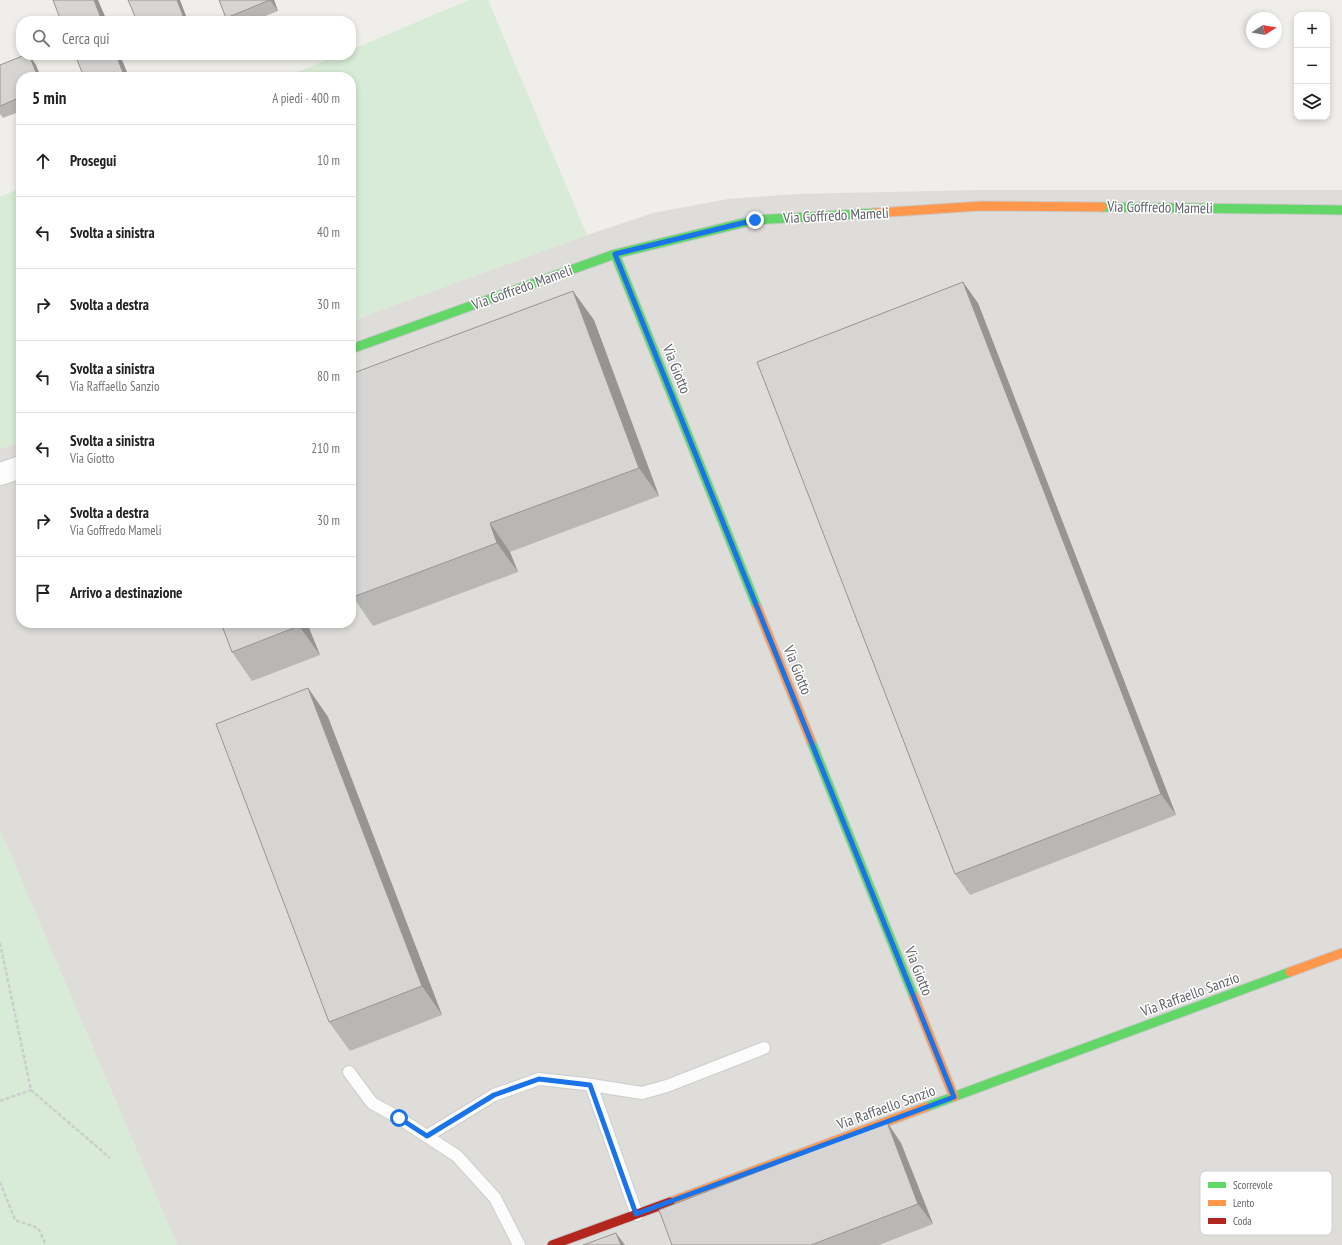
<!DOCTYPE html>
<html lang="it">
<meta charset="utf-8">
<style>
:root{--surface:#fff;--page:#f6f6f6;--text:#222;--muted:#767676;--line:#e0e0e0}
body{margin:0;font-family:"PT Sans Narrow",sans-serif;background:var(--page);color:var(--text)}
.controls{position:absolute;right:12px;top:12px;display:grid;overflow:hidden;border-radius:8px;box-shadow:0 2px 6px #0003}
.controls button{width:36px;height:36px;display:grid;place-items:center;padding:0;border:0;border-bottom:1px solid var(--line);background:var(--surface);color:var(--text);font:20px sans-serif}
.compass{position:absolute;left:1246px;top:12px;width:36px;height:36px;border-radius:50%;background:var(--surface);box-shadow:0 2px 6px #0003;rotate:79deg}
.stop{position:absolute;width:12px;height:12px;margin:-9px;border:3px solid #1a73e8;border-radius:50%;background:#fff}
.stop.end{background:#1a73e8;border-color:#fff;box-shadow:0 1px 4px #0008}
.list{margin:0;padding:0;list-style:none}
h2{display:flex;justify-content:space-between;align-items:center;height:52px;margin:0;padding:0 16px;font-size:17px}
h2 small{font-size:13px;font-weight:400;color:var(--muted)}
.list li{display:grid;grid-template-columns:26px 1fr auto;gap:12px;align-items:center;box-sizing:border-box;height:72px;padding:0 16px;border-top:1px solid var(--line)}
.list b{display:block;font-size:15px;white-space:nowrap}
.list p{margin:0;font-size:13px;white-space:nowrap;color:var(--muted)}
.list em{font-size:13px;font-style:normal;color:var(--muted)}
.icon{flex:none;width:22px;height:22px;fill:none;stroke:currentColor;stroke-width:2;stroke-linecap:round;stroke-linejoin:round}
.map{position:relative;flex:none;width:1342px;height:1245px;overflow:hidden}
.search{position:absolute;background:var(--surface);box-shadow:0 2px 6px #0003;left:16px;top:16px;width:340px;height:44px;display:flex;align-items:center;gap:10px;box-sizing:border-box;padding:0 14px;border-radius:16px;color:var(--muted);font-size:15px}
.panel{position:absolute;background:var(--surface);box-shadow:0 2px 6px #0003;left:16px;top:72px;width:340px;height:556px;border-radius:16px}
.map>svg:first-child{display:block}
</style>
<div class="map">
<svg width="1342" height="1245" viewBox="0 0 1342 1245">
<rect width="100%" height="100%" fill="#efeeea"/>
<path fill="#dfddda" d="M978,190H1342V1245H177L0,830V449L21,441V623H351V321L587,235L653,213L728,199L795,194Z"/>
<path fill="#d8ebd6" d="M469,0H488L587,235L351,321V77H286L338,55H351V50Z
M21,188V441L0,449V197Z
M0,830L177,1245H0Z"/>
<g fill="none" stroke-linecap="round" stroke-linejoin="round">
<g stroke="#cbcccc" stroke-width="14">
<path id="lane" d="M349,1072L372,1103L399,1118L457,1156L495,1198L519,1245
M591,1085L637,1215
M427,1136L494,1095L539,1079L585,1084L642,1093L667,1086L764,1048"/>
</g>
<g stroke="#cbcccc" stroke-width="24">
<path id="street" d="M0,474L21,467"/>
</g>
<g stroke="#cacacb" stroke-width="11">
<path id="fast" d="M1102,207L1342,210
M615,254L757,607
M351,349L615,254L755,220L875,213
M811,741L914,997
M926,1107L1290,972"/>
</g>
<g stroke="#cacacb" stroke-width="11">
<path id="slow" d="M875,213L981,206L1102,207
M757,607L811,741
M1290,972L1342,953
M914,997L954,1097
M670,1202L926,1107"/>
</g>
<g stroke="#cacacb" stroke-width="11">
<path id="jam" d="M552,1245L670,1202"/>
</g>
<path stroke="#cacfcc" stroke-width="2.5" stroke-dasharray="4 2" stroke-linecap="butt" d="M0,943L31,1090L110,1158
M0,1101L31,1090
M0,1182L15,1220L38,1228L46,1245"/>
<use href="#lane" stroke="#fdfcfc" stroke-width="12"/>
<use href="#street" stroke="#fdfcfc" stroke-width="22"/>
<use href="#fast" stroke="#63d668" stroke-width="9"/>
<use href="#slow" stroke="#ff974d" stroke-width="9"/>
<use href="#jam" stroke="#b3261e" stroke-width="9"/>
</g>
<path fill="#b8b7b5" d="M219,0H274L278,11L253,21H228L226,18Z
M25,55H29L36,65L21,77V111L3,118L0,114V65Z
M978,303L1176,815L970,895L955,874Z
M594,320L659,496L510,552L518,572L373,626L353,597Z
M221,623H307L320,655L252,681L232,652Z
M308,688L328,717L442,1015L350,1051L329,1022Z
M901,1143L933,1224L879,1245H672Z"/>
<path fill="#969594" d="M94,0H98L107,21H102Z
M177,0H180L188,21H185Z
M270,0H274L278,11Z
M29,55L36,65L41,77H38Z
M116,55H120L129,77H125L124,75Z
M963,282L978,303L1176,815L1161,794Z
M573,291L594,320L659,496L639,468Z
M490,523L510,552L518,572L497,543Z
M298,623H307L320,655L299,626Z
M308,688L328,717L442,1015L422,986Z
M887,1122L901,1143L933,1224L918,1204Z
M616,1233L625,1245H621Z"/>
<path fill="#d6d5d3" stroke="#969594" d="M53,0H94L102,21H61Z
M128,0H177L185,21H137Z
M219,0H270L226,18Z
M25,55H29L38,77H21V97L0,106V65Z
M75,55H116L124,75L119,77H84Z
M963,282L1161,794L955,874L757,362Z
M573,291L639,468L490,523L497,543L353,597L351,593V374Z
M221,623H298L299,626L232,652Z
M308,688L422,986L329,1022L216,724Z
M887,1122L918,1204L811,1245H672L659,1210Z
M616,1233L621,1245H583Z"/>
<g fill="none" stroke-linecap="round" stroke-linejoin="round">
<path stroke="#1a73e8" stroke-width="5" d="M399,1118L427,1136L494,1095L539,1079L590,1085L636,1214L954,1097L615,254L755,220"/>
</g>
<g text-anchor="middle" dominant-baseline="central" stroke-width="3" stroke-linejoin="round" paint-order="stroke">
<g font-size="15" fill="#5f6368" stroke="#fff">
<text transform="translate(1160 207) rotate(1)">Via Goffredo Mameli</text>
<text transform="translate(836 215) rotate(-3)">Via Goffredo Mameli</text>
<text transform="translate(522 287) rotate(-20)">Via Goffredo Mameli</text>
<text transform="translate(677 369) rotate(68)">Via Giotto</text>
<text transform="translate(798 670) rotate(68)">Via Giotto</text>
<text transform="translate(919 971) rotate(68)">Via Giotto</text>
<text transform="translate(1190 994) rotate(-20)">Via Raffaello Sanzio</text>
<text transform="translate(886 1107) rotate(-20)">Via Raffaello Sanzio</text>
</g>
</g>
<rect x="1200" y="1171" width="132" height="64" rx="6" fill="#fff" stroke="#cfd0d2" stroke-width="1"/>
<rect x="1208" y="1182" width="18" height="6" fill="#63d668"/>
<rect x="1208" y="1200" width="18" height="6" fill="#ff974d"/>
<rect x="1208" y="1218" width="18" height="6" fill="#b3261e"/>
<g font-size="11" fill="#5f6368">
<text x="1233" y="1189">Scorrevole</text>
<text x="1233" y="1207">Lento</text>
<text x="1233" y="1225">Coda</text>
</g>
</svg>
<div class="controls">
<button>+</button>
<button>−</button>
<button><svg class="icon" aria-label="layers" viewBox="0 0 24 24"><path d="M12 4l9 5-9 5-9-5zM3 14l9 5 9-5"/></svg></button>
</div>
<svg class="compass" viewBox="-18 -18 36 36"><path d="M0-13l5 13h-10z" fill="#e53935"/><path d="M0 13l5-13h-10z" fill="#767676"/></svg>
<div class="stop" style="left:399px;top:1118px"></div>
<div class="stop end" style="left:755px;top:220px"></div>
<div class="search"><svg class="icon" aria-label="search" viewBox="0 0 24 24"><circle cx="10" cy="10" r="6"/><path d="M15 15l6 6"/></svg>Cerca qui</div>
<section class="panel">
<h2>5 min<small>A piedi · 400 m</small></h2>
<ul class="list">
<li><svg class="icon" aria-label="ahead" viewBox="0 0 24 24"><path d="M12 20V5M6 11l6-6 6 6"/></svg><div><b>Prosegui</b></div><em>10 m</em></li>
<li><svg class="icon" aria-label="left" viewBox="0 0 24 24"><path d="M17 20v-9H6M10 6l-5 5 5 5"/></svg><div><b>Svolta a sinistra</b></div><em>40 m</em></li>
<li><svg class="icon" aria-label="right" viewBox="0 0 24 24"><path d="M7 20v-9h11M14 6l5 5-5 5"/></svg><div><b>Svolta a destra</b></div><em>30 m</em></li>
<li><svg class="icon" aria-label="left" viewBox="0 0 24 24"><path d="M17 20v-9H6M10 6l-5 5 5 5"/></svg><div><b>Svolta a sinistra</b><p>Via Raffaello Sanzio</p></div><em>80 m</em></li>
<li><svg class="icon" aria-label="left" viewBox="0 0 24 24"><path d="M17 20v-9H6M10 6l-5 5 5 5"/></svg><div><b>Svolta a sinistra</b><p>Via Giotto</p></div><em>210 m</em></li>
<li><svg class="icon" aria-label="right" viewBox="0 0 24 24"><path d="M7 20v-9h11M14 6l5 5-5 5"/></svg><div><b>Svolta a destra</b><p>Via Goffredo Mameli</p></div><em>30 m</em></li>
<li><svg class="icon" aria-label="arrive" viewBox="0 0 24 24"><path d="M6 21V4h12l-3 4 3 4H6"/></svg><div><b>Arrivo a destinazione</b></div></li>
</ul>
</section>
</div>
